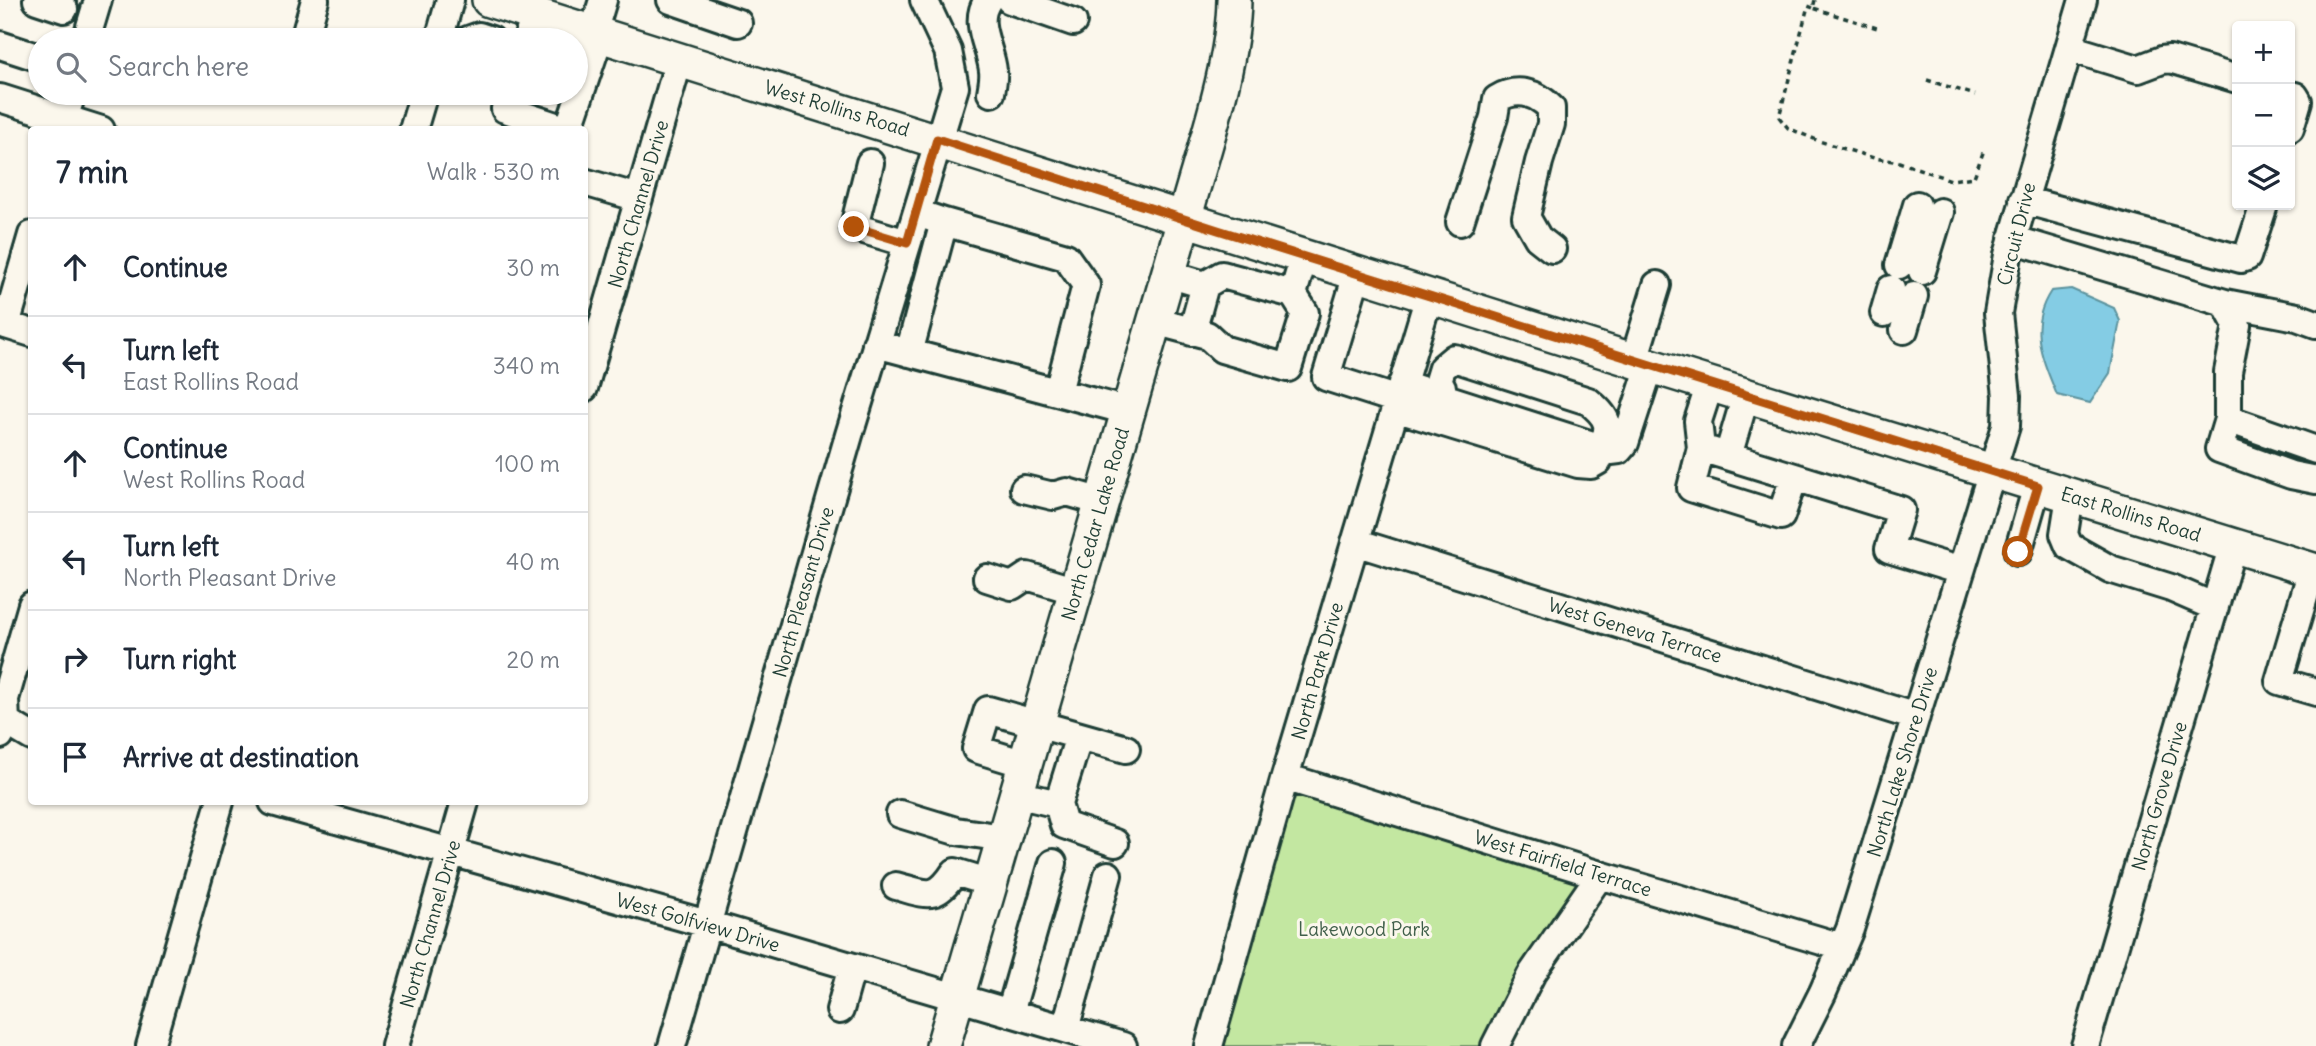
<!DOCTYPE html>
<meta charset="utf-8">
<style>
:root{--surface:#fff;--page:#f2f2f3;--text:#1f2937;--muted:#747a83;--line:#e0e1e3}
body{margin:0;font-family:Delius,sans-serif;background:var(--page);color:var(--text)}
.controls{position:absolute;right:21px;top:21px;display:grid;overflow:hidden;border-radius:7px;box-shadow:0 2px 5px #0004}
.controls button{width:63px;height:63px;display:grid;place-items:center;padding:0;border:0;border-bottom:2px solid var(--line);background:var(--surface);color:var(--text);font:35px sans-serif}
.stop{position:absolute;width:21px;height:21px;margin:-16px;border:5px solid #b45309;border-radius:50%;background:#fff}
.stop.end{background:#b45309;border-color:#fff;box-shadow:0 2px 7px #0008}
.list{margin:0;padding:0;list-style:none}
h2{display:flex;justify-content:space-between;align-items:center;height:91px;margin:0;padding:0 28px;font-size:30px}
h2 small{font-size:23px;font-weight:400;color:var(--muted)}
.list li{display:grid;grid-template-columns:46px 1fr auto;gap:21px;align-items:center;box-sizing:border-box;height:98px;padding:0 28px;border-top:2px solid var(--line)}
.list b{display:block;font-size:26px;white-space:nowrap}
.list p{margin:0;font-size:23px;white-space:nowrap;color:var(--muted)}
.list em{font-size:23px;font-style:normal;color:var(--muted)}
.icon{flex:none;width:38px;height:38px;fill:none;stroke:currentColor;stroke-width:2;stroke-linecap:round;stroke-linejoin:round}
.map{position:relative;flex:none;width:2316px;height:1046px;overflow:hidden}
.search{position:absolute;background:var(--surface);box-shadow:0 2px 5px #0004;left:28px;top:28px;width:560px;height:77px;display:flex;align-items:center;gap:18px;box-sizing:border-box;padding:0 24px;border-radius:38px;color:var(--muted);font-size:26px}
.panel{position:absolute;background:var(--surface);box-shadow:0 2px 5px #0004;left:28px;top:126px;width:560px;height:679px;border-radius:7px}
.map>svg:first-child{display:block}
</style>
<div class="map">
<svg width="2316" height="1046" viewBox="0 0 2316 1046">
<rect width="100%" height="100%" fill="#fbf7ec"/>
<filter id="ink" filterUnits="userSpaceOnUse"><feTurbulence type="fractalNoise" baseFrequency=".0143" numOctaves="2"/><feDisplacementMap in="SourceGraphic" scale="14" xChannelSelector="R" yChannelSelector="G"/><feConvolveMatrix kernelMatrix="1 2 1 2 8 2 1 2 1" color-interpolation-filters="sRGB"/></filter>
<g filter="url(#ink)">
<path fill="#c3e7a1" stroke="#71926a" stroke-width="2" d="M1284,783L1584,875L1498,1046H1209Z"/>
<path fill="#84cce4" stroke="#5c939e" stroke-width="2" d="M2071,289L2114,308L2120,321L2110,373L2090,403L2057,395C2042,358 2027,327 2051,291Z"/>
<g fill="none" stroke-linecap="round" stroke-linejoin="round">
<g stroke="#1f3d34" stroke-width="32">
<path id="minor" d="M37,0L64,9
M671,0L738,23
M988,0C972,23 991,47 993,71C994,78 992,86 991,93
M1010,0L1073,22
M593,33L603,0
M86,40L98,0
M304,40L315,0
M439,40L450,0
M468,40L479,36L491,40
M527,40L535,14
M0,45L40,58
M2069,48L2138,69L2162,60L2170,59L2237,79
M510,93L505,109L568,130L600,35
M2290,95L2295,96L2298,101L2290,128
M0,98L101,130
M61,130L72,93
M413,130L424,93
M870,163L854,227L907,243
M584,182L639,198
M2023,200L2241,259L2247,257L2264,205
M944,222L1066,257L1086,285L1058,392
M1460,222L1494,117L1497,99C1516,87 1536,92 1551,108V124L1539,162L1526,217L1538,238L1552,249
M32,235L6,325L32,333
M2012,239L2225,303L2237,325L2228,372V419L2316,450
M1899,265L1917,205
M1922,271L1940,212
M1168,274L1205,285L1222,275L1293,294
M1357,274L1326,377L1398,400
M2225,303L2297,317L2316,324
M1884,313L1891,289
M1154,321L1207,335L1222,349L1288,368L1305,313L1293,294L1304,257
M1904,330L1914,296
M1192,332L1205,285
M876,344L1128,411
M909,353L944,222L929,217
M1634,360L1657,285
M1402,384L1611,451L1619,450L1625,443L1650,366
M1710,384L1698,421L1701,448L1691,488L1781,516L1794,477
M584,388L679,60
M1395,408L1578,464L1591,465L1598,461C1608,430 1616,423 1588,401L1454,358L1442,368L1438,381L1442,387
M2228,419L2219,449L2291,475L2316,480
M1701,448L1901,510L1889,549L1961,571
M1728,456L1746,395
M1024,489L1053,496L1067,492L1102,502
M2070,496L2064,534L2069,546L2110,569L2171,588L2215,607
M1355,542L1916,717
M2018,552L2037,486
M2312,570L2279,681L2316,692
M987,578L1012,586L1027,576L1076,591
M0,718L32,737
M0,735L6,722L5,699L32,605
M1025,764L976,749L988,710L1126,749
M1285,777L1600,875L1842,947
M1016,794L1058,804L1064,825L1115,843
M273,802L707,924L1123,1046
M1058,804L1079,736
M900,814L956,831L1004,838
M896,886C927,894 935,902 955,872L991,883
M840,1010L852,967
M1010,1013L1053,863
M1065,1029L1108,875
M150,1046L220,802
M395,1046L465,802
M672,1046L849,435L955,87L948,51L924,0
M1209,1046L1285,777L1429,296
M1495,1046L1531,975L1600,875
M1796,1046L1823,992L1850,929L2006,426L2007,396L1998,313L2008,255L2083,0
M2085,1046L2233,545"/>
</g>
<g stroke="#1f3d34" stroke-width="38">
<path id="major" d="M489,0L1667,371L2316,571
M943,1046L1184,220C1202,153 1233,68 1234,0"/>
</g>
<path stroke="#1f3d34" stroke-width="3.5" stroke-dasharray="5 5" stroke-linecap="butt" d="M1815,0L1813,8L1877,28
M1813,8L1808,6L1779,117L1788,128L1819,141L1874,158L1899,162L1951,180L1974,177L1984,150
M1927,80L1975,95"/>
<use href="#minor" stroke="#fbf7ec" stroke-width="26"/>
<use href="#major" stroke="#fbf7ec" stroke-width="33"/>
</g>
</g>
<g fill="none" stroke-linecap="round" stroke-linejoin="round" filter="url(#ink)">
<path stroke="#b45309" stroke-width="9" d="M854,227L907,243L937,139L1218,230L2038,486L2018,552"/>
</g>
<g text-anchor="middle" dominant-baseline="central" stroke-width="6" stroke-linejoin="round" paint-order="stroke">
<g font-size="19" fill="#1f3d34" stroke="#fbf7ec">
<text transform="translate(837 108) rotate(17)">West Rollins Road</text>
<text transform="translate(638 204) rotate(-74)">North Channel Drive</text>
<text transform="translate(2016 234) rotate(-76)">Circuit Drive</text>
<text transform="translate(2131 514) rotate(17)">East Rollins Road</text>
<text transform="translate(1095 524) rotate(-74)">North Cedar Lake Road</text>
<text transform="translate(803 592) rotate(-74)">North Pleasant Drive</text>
<text transform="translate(1635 630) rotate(17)">West Geneva Terrace</text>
<text transform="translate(1317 671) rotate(-74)">North Park Drive</text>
<text transform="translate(1902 762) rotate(-73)">North Lake Shore Drive</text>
<text transform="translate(2159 796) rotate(-74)">North Grove Drive</text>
<text transform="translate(1563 863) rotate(17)">West Fairfield Terrace</text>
<text transform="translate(698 922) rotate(16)">West Golfview Drive</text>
<text transform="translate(430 924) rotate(-74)">North Channel Drive</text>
</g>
<g font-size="19" fill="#405f4a" stroke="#fbf7ec">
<text x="1364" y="929">Lakewood Park</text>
</g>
</g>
</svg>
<div class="controls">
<button>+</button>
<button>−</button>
<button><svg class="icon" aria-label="layers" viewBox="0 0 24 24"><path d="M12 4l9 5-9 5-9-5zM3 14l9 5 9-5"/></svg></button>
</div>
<div class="stop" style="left:2018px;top:552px"></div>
<div class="stop end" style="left:854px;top:227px"></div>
<div class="search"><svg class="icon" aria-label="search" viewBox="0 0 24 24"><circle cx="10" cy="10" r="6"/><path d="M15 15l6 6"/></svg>Search here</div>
<section class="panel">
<h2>7 min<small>Walk · 530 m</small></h2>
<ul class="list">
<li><svg class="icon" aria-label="ahead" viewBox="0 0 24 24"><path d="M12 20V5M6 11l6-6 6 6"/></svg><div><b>Continue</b></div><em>30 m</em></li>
<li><svg class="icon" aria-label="left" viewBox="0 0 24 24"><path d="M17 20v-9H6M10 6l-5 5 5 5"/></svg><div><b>Turn left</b><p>East Rollins Road</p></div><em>340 m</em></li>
<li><svg class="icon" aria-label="ahead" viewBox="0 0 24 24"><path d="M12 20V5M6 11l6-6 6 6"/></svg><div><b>Continue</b><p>West Rollins Road</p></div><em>100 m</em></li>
<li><svg class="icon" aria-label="left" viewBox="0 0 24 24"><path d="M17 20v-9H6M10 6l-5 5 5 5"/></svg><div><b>Turn left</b><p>North Pleasant Drive</p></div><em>40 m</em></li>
<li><svg class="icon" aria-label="right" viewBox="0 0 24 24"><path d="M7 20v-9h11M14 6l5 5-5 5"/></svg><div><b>Turn right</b></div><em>20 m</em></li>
<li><svg class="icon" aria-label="arrive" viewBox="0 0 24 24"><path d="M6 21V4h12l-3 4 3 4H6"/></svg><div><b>Arrive at destination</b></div></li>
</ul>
</section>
</div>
